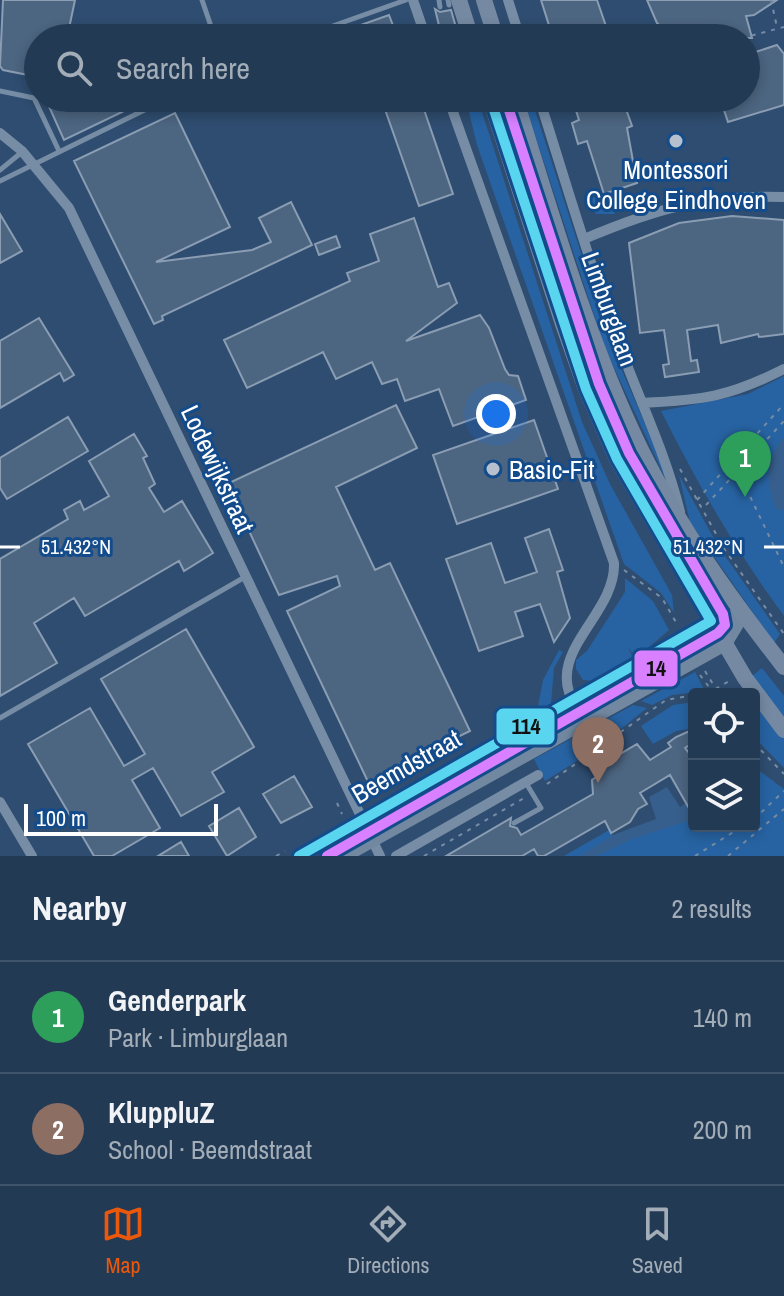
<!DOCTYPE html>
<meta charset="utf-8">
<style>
:root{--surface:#233a54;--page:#2f455e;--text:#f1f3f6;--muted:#a3adb8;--line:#40546b;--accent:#ea580c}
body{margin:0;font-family:"Archivo Narrow",sans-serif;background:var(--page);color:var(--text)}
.controls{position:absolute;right:24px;bottom:24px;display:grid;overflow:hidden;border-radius:8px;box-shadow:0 4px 12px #0003}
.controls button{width:72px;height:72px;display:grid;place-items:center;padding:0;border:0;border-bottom:2px solid var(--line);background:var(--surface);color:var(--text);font:40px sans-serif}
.scale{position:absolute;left:24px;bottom:20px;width:194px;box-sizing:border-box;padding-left:8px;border:4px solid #fff;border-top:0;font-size:22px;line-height:28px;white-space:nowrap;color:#fff;-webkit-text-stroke:6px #144c8b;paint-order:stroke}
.you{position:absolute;left:496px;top:414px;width:28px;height:28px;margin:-20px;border:6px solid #fff;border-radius:50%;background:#1a73e8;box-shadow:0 0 0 12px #1a73e833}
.badge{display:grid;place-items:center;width:52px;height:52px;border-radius:50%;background:var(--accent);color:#fff;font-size:26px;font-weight:700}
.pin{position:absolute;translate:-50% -66px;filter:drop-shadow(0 2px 4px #0008)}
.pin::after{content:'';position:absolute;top:42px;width:28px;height:24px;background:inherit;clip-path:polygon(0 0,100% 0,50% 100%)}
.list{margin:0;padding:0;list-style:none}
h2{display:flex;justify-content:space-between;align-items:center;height:104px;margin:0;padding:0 32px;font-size:34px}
h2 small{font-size:26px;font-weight:400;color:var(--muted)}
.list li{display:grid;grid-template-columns:52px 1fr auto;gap:24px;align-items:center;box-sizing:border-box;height:112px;padding:0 32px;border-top:2px solid var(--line)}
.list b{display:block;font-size:30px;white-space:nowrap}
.list p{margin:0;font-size:26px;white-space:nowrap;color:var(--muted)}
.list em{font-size:26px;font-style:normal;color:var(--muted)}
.icon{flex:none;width:44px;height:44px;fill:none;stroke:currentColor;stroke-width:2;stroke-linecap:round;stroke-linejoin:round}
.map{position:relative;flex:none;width:784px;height:856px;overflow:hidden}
.search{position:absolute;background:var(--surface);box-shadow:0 4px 12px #0003;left:24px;right:24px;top:24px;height:88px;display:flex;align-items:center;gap:20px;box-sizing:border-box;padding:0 28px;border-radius:44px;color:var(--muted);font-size:30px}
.sheet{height:328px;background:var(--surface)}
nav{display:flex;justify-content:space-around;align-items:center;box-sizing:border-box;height:112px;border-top:2px solid var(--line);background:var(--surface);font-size:22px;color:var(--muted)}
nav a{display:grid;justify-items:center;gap:4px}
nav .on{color:var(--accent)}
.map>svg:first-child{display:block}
</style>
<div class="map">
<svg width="784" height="856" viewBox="0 0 784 856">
<rect width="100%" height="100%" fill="#2f4d70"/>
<path fill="#2763a2" d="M500,98H507C541,203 570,311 614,412C640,470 676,522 709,576L715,588V608L711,607L614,432L581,351Z
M523,98H531L610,343L666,472V480L604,346Z
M481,109L582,422L610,484L672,595L674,613L661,593L624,564L477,145L469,112Z
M607,193L615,214H596L586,200Z
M784,376V616C736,551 697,483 661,411L748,394Z
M679,475L718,546L780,634L774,643L690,522Z
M625,578L653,601L669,630L636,658L628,647L634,660L593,681L583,680L576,669V660L587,651L625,592Z
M681,649L686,657L581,714L582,702Z
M559,650L563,652L554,668L551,704L516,724L510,723L538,706L543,680Z
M762,668L784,696V719L752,676Z
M695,672L705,691L672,695L652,705L641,701Z
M694,702V728L676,731L653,744L641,726L673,705Z
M633,705L647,708L596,749L545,781L534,759Z
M754,705L784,739V768L754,737Z
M754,767L784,789V856H564L609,830L614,837L694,803V826H754Z"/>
<path fill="#375f8d" d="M784,437V510L776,509C765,481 765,461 784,437Z
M667,787L680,807L694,797V819L632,839L596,856H580L613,835L656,819L649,797Z"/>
<path fill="#4c6580" stroke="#8a9db3" stroke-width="2" d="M3,0H75L67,38H38V77L3,70L0,66Z
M541,0H597L610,38H553Z
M647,0H777L754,15L746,16L752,38H683L681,32L667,31L657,23Z
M435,9L440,12L451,10L459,38H442Z
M389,15L397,36L328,38L327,37Z
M777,45L784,54V105L728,122L720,98H746V55Z
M56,98H151L64,140L47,102Z
M381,98H420L453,194L419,206Z
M572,98H622L632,126L627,128L637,183L604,194L587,141L578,144L572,123L579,120Z
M175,113L230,227L156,262L252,250L271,242L259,218L291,202L312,245L162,316L163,320L154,324L74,161Z
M0,214L22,251L0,263Z
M732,216L784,220V334L759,337L758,334L721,343L718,325L687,330L691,361L697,360L699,372L665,377L663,365L669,364L664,330L640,333L629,243L679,223Z
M414,218L438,287L449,283L457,303L406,341L480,315L489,328L505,369L509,375L518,376L526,400L453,426L439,389L405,401L397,379L382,384L372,362L336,379L323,352L247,388L224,340L350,281L347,273L379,261L370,234Z
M336,236L340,247L319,255L315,244Z
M39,318L74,375L64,381L60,373L0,408V341Z
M396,405L417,448L336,487L375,570L390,563L470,731L393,768L396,774L371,788L287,611L340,586L337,576L279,595L227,484Z
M68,417L88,451L7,499L0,488V458Z
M534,420L558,489L457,524L433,455Z
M134,434L147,456L143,458L155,484L149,488L164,512L182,501L213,553L184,571L179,561L85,616L74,598L34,623L57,663L0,696V559L68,519L64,510L80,501L84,510L109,496L89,461Z
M549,529L563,570L557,572L570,618L554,642L540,604L515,612L523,636L479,651L446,559L491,543L505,583L537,572L525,538Z
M186,629L254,747L212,772L224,792L181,816L153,768L132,780L160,828L112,856H94L28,744L90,708L124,766L145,754L101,679Z
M694,729V742L685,748L694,759V817L670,775L640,793L647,804L638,809L630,822L611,833L605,821L544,856H538L534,849L522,856H446L511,818L510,826L517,828L521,835L593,794L592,780L603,772L605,763L637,744L650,760L671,747L668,743L676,737Z
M294,776L312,807L281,823L263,794Z
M239,808L256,837L227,856L209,826Z
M181,842L189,856H158Z"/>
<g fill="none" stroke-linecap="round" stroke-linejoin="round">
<path stroke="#768da5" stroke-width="2" stroke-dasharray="4 6" stroke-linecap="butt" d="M771,0L777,27
M742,38L784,27
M733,461L784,567
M680,469L725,550L784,634
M697,500L784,404
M706,505L784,421
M624,570L662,598L677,624
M705,671L719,694
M700,675L709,687
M707,694L729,681
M724,694L732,688
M754,743L784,774
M547,784L666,700L694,695
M337,803L342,814
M754,819L784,791
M276,856L285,851
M424,856L524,798
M695,856L743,826
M728,856L784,809"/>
<path stroke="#768da5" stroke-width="5" d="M202,0L215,38
M439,0L440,7
M448,0L449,5
M299,38L406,0
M0,91L34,98L59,151
M0,170L22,152
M0,181L169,98
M0,718L245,577
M514,823L541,808L526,783"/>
<path stroke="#768da5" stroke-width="10" d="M413,0L426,38
M508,0L520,38
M448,98L614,563C616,616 541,653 576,707L569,730
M539,98C564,176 587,256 615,333C636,393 665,450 680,512
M0,133L22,151L69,208L380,856
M584,239C655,209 706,194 784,197
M642,403C703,400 729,397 784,369
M0,802L32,856
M396,856L538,775"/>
<path stroke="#7188a0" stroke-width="14" d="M299,856L711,621L743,614
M344,856L725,644L743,614"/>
<path stroke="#7589a3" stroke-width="16" d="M459,0L471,38
M484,0L496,38
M490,98L563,324L586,389L617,459L745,678L784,730
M515,98C552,216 586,336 640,448C678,526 731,599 784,667"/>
<g stroke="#144c8b" stroke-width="16">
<path id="bus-1" d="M299,856L711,621L617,459L586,389L490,98"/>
</g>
<g stroke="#144c8b" stroke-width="16">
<path id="bus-2" d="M327,856L718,633L725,625L723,614L629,453L599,384L505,98"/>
</g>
<use href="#bus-1" stroke="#5ad5f0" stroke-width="10"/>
<use href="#bus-2" stroke="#d880ff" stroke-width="10"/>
</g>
<path fill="none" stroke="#fff" stroke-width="3" d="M0,547H20M764,547H784"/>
<g fill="#b6c1cd" stroke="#144c8b" stroke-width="3">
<circle cx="676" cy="141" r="8"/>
<circle cx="493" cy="469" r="8"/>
</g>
<g text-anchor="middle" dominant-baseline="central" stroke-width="6" stroke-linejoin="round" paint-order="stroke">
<g font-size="26" fill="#fff" stroke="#144c8b">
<text x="676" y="169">Montessori<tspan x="676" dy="30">College Eindhoven</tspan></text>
<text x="509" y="469" text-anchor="start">Basic-Fit</text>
</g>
<g font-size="26" fill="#fff" stroke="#144c8b">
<text transform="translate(610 309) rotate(70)">Limburglaan</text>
<text transform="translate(218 469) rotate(65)">Lodewijkstraat</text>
<text transform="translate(406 766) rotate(-30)">Beemdstraat</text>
</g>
</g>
<g font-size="20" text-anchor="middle" fill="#fff" stroke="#144c8b" stroke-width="6" stroke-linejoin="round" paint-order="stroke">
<text x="76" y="554">51.432°N</text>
<text x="708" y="554">51.432°N</text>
</g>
<g stroke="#144c8b" stroke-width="3">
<rect x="633" y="649" width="46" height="39" rx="8" fill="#d880ff"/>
<rect x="495" y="707" width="61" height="39" rx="8" fill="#5ad5f0"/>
</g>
<g font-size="22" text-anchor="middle" font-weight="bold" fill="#111">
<text x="656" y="676">14</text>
<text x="526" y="734">114</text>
</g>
</svg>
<div class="controls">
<button><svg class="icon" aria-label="locate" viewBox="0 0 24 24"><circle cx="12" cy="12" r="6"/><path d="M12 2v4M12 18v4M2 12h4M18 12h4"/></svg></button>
<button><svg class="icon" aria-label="layers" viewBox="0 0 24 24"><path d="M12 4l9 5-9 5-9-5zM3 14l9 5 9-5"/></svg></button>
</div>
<div class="scale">100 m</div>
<div class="you"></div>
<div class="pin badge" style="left:745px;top:497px;background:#2e9e5b">1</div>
<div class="pin badge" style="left:598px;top:783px;background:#8d6e63">2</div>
<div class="search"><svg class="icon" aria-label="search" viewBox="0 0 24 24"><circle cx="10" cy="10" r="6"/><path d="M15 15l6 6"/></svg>Search here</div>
</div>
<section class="sheet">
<h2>Nearby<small>2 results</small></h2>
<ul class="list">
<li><span class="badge" style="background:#2e9e5b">1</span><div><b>Genderpark</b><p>Park · Limburglaan</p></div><em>140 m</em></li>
<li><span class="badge" style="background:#8d6e63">2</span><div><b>KluppluZ</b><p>School · Beemdstraat</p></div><em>200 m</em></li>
</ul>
</section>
<nav>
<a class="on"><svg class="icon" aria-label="map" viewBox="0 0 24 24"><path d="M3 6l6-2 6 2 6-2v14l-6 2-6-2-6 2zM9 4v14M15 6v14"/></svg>Map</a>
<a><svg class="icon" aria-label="directions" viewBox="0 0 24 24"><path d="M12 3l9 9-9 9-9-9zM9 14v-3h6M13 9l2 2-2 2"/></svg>Directions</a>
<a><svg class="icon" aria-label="saved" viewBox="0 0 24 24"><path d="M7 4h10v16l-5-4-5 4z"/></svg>Saved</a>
</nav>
